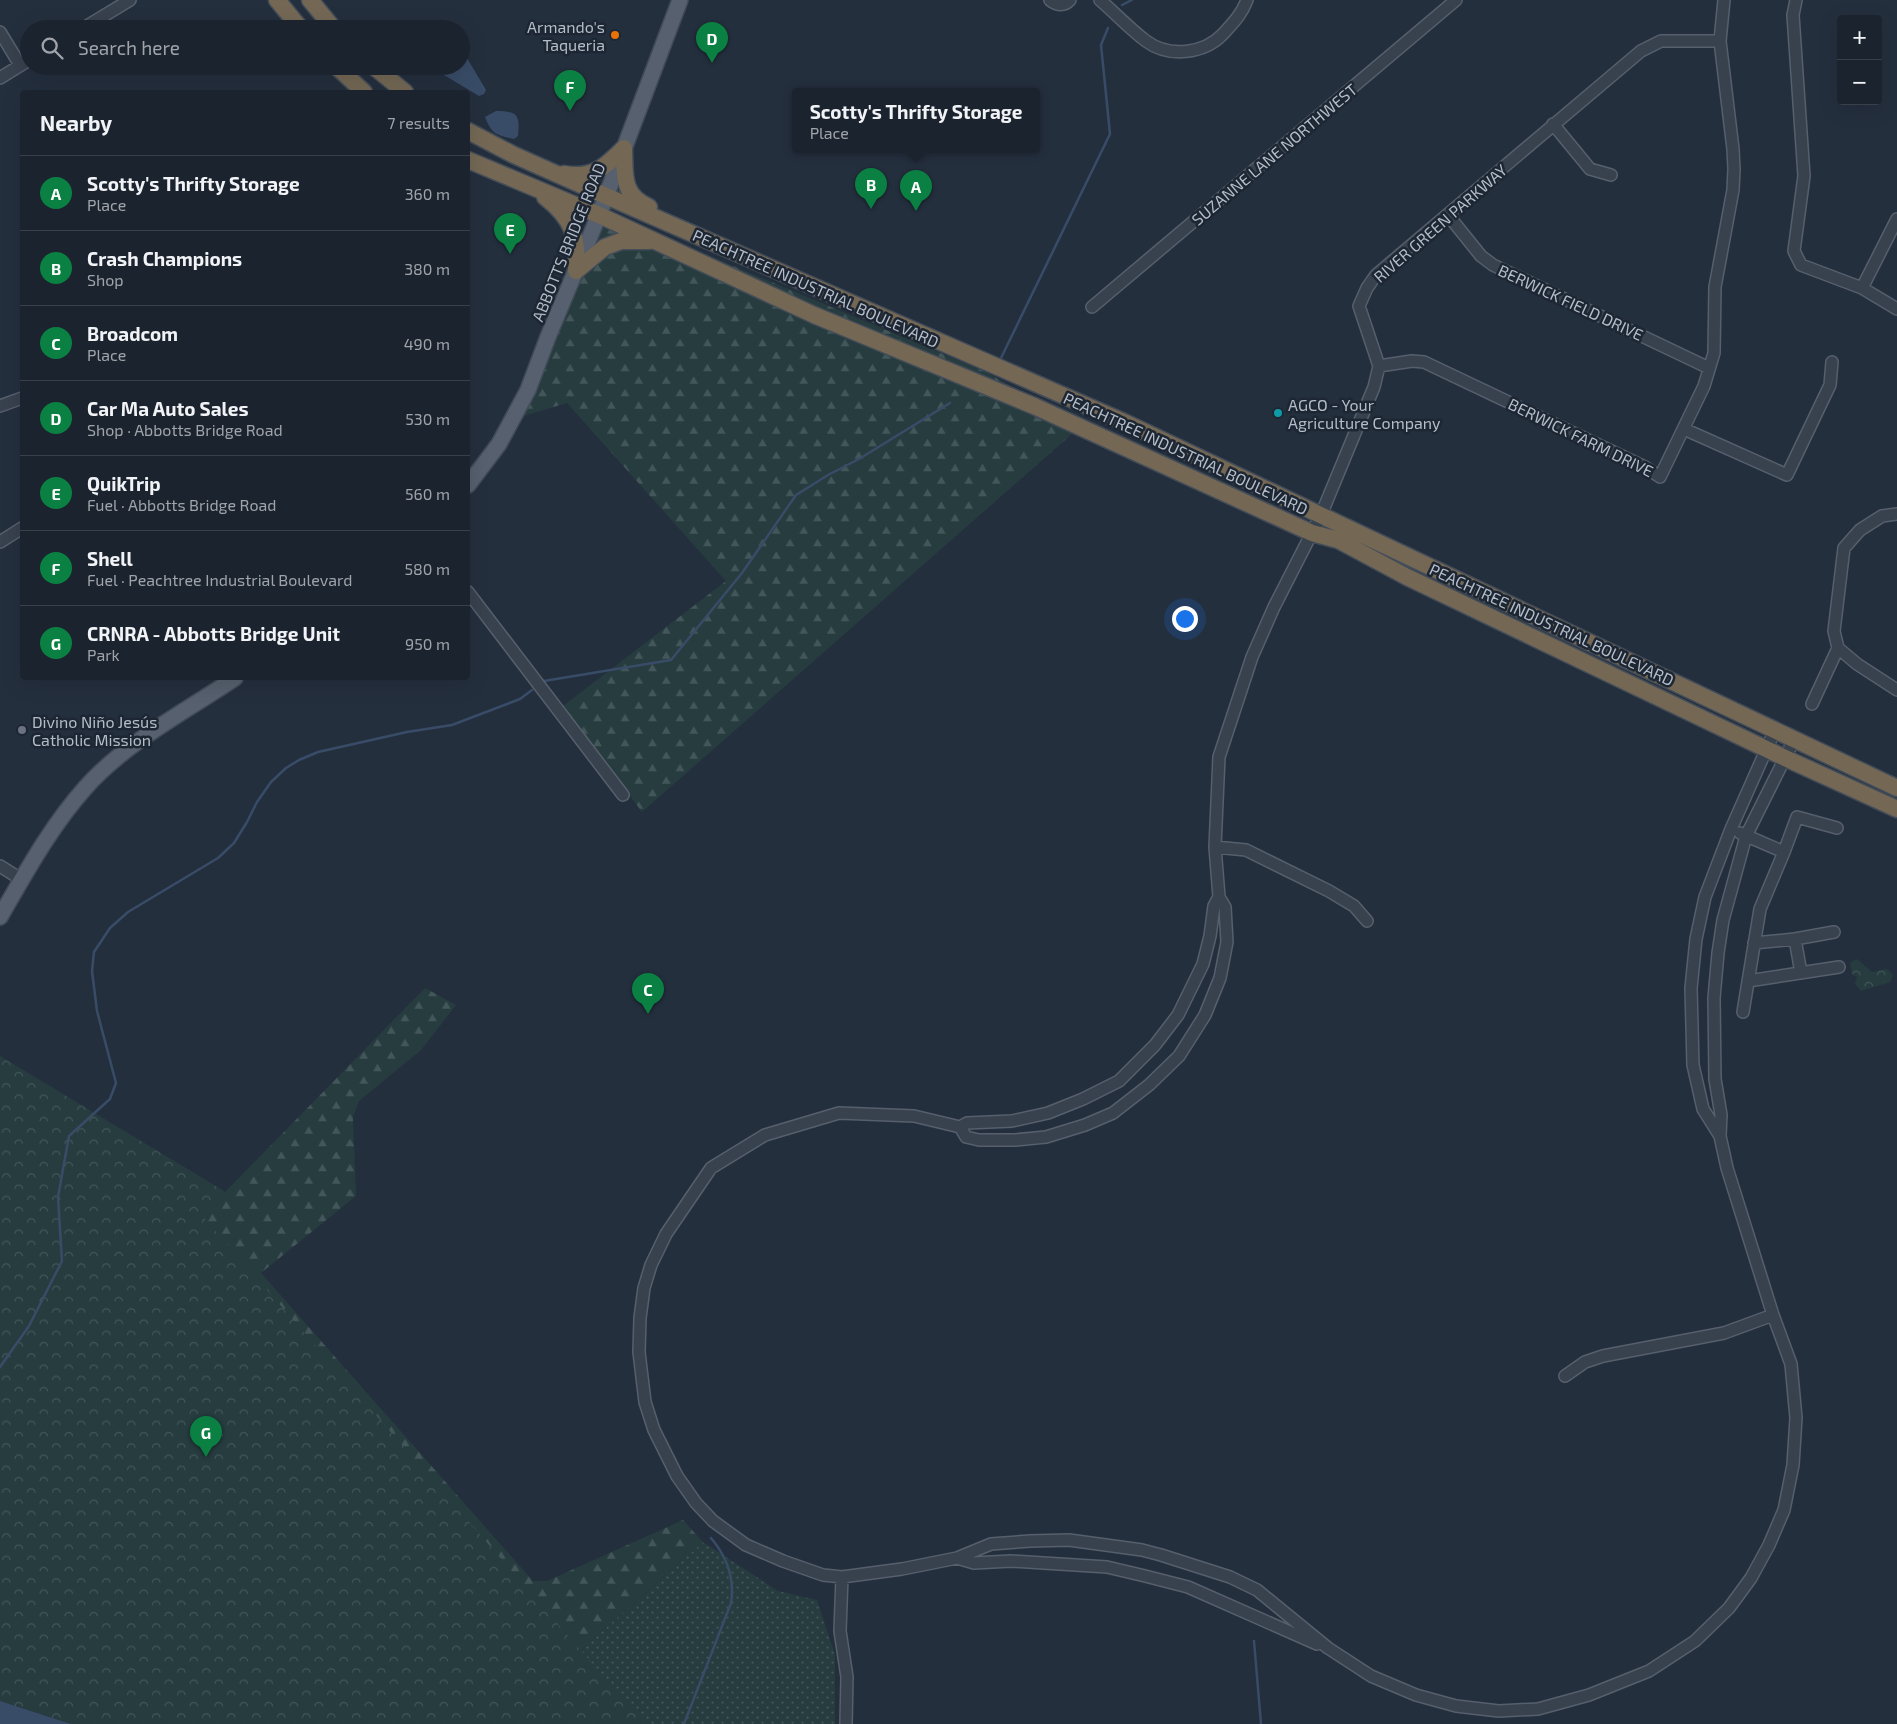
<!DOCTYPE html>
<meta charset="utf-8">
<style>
:root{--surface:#1b232e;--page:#282f3a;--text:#f1f3f6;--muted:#a0a4aa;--line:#39404a;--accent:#0b8043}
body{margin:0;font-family:"Exo 2",sans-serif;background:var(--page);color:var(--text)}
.controls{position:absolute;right:15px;top:15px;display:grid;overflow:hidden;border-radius:5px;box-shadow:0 5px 20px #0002}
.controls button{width:45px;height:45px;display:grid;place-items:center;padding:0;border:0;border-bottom:1px solid var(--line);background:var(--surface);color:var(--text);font:25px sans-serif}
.you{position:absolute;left:1184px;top:618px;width:18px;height:18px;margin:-12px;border:4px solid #fff;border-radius:50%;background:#1a73e8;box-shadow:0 0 0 8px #1a73e833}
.badge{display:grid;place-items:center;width:32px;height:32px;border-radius:50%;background:var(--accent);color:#fff;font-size:16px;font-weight:700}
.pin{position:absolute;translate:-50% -41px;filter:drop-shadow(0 1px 2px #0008)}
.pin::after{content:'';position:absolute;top:26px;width:18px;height:15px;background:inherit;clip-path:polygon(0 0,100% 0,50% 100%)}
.popup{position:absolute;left:792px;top:88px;width:248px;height:65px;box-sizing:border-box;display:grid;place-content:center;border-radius:5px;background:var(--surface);filter:drop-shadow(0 1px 4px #0005);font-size:16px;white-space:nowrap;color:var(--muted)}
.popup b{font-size:19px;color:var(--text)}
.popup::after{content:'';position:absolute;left:50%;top:100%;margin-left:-10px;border:10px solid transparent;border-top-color:var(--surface)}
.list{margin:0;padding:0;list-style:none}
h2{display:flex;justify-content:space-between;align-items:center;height:65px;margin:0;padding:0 20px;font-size:21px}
h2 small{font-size:16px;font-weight:400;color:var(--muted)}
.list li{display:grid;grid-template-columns:32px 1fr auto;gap:15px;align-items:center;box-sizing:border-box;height:75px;padding:0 20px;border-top:1px solid var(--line)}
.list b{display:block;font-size:19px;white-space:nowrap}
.list p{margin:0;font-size:16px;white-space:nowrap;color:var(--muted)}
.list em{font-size:16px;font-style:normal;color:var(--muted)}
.icon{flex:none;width:28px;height:28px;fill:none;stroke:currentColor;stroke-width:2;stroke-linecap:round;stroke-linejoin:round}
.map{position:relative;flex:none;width:1897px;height:1724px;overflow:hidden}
.search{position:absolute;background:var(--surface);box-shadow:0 5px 20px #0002;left:20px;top:20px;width:450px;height:55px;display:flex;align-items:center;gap:12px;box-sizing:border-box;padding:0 18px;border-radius:28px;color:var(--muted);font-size:19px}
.panel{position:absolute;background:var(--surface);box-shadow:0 5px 20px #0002;left:20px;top:90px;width:450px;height:590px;border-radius:5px}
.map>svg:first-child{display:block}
</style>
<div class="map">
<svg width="1897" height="1724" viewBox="0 0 1897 1724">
<defs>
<pattern id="grass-dots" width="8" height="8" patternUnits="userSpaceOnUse" patternTransform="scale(1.25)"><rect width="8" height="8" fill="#263c3f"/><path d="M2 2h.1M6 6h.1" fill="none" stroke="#435659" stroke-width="1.8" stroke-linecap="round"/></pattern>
<pattern id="forest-firs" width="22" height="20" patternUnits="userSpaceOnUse" patternTransform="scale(1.25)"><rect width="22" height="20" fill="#263c3f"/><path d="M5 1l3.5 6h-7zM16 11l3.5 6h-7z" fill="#435659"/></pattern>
<pattern id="park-crowns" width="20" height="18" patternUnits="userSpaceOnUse" patternTransform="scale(1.25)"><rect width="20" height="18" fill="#263c3f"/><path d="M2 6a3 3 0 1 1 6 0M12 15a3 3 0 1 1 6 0" fill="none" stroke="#435659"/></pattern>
</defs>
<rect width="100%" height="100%" fill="#242f3e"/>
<path fill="url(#grass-dots)" d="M703,1542L778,1591L817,1600L835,1655V1724H602L559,1689L584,1647Z"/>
<path fill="url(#forest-firs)" d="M602,211L986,372L1081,426L642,812L563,706L726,581L567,403L510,420Z
M425,988L456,1005L421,1050L359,1101L353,1117L356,1196L261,1273L533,1581H547L683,1520L703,1542L584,1647L559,1688L0,1386V1059L225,1192Z"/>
<path fill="url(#park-crowns)" d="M1857,959L1872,972L1887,969L1893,975L1890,982L1861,991L1855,984L1857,977L1852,974L1850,963Z
M0,1056L224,1191L200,1213L645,1724H71L0,1701Z"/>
<path fill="#394c67" d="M461,48L486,90L484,94L479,96L429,66H461Z
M496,111C518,111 520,115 518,136L514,139C497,135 492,135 485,117Z
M0,1701L71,1724H0Z"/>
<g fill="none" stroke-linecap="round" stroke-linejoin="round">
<path stroke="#394c67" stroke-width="2.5" d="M1122,5L1132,0
M1001,358L1110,134L1101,45L1108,28
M544,681L671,660L742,573L796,495L828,475L859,459L950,403
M0,1367L29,1326L62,1261L58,1197L69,1136L110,1099L116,1083L97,1011L92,971L94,952L110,928L128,912L218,858L234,843L247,822L257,802L271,782L286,768L299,760L318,752L407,732L452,725L520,699L532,690
M1254,1641L1261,1724
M684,1724L731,1603C735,1578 727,1557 711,1538"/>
<g stroke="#565f6c" stroke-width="14">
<path id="minor" d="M1050,0C1056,5 1064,7 1070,0
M1100,0C1115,13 1130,29 1146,41C1169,58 1204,54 1223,34C1233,23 1242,14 1247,0
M1796,0L1793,15L1804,176L1794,251L1801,265L1862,288L1897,309
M82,29L130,0
M0,32L20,65
M1720,41H1661L1641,51L1376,275L1367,288L1359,306L1379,366L1374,387L1321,515L1274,607L1252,657L1219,757L1215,847L1219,897L1225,907L1227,942L1220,978L1205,1015L1179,1056L1149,1085L1113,1113L1085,1125L1046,1137L1015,1140H979L966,1137L960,1127L914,1116L839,1113L765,1135L711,1168L666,1234L651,1265L644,1288L640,1318L639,1352L645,1402L654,1430L677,1476L696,1503L713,1521L746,1545L783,1561L823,1575L842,1577L902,1569L957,1558L991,1544L1030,1541L1069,1540L1142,1550L1161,1555L1230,1577L1257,1590L1328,1648L1371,1676L1416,1695L1456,1706L1499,1711L1538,1709L1589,1695L1649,1671L1695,1641L1729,1608L1751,1578L1769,1545L1784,1510L1793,1465L1796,1418L1791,1364L1773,1315L1727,1168L1720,1136L1721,1115L1715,1079L1714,998L1718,953L1723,920L1746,836L1794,740
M0,78L29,60
M1553,124L1590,169L1611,175
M1448,215L1481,256L1493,265L1709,368
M1862,288L1897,219
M1092,307L1456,0
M1379,366L1412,361L1424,362L1645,467L1660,477L1704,386L1714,353L1715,287L1733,190L1734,169L1733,149L1720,41L1724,0
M0,406L22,398
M1684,429L1787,475L1830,385L1832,362
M1897,514L1882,516L1860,530L1844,548L1834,631L1838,648L1857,664L1897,690
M0,542L22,528
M468,592L623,795
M1812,704L1838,648
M1740,833L1784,852L1797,817L1837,828
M1215,847L1246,850L1329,891L1354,906L1367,921
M0,866L22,880
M1795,939L1834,932
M1754,943L1795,939L1801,973
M1748,981L1839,967
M1743,1012L1760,909L1784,852
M960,1127L967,1123L1012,1121L1048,1113L1083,1099L1119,1081L1155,1045L1178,1015L1203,964L1210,936L1214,906L1219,897
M1720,1136L1703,1109L1693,1065L1691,988L1696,939L1705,897L1731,829L1775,730
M1565,1376L1585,1362L1603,1356L1724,1333L1773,1315
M957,1558L974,1563L1011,1561L1107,1567L1145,1576L1188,1587L1317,1644
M842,1577L840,1631L847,1677L846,1724"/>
</g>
<g stroke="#414a57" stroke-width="18">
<path id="major" d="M468,485L499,444L528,390L548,337L599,215L680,0
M0,917C26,872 51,826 86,787C125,743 186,711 235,678"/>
</g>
<g stroke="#434c59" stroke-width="19">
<path id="highway" d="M277,0L301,29
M310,0L334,29
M336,66L364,92
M373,66L405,92
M468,131L514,155L606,196L1124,422L1897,788
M624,148C625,174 621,195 649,207
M468,160L599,215L814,315L1034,406L1312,533L1338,540L1407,577L1785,758L1897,809
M564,174C593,179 605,167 624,148
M545,197C573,219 578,236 576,271
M576,271L605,247L621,241H649"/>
</g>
<use href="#minor" stroke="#38414e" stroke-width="11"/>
<use href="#major" stroke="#56606e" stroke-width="15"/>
<use href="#highway" stroke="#746855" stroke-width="16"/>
</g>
<circle fill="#e8710a" stroke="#1d2633" stroke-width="2" cx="615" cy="35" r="5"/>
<circle fill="#0f9aa8" stroke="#1d2633" stroke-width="2" cx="1278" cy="413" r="5"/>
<circle fill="#6b7280" stroke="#1d2633" stroke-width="2" cx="22" cy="730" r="5"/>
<g text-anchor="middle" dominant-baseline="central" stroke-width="5" stroke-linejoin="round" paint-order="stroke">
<g font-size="16" fill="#b4bcc9" stroke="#1d2633" text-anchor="start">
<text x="605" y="26" text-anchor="end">Armando's<tspan x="605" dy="18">Taqueria</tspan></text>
<text x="1288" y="404">AGCO - Your<tspan x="1288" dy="18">Agriculture Company</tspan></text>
<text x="32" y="721">Divino Niño Jesús<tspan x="32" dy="18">Catholic Mission</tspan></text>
</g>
<g font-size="16" fill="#b4bcc9" stroke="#1d2633">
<text transform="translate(1274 154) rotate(-40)">SUZANNE LANE NORTHWEST</text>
<text transform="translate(1440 223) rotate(-41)">RIVER GREEN PARKWAY</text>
<text transform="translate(568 242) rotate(-68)">ABBOTTS BRIDGE ROAD</text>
<text transform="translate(816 288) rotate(24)">PEACHTREE INDUSTRIAL BOULEVARD</text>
<text transform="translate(1571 302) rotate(25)">BERWICK FIELD DRIVE</text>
<text transform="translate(1581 437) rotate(26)">BERWICK FARM DRIVE</text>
<text transform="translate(1186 453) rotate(25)">PEACHTREE INDUSTRIAL BOULEVARD</text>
<text transform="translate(1552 624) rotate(25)">PEACHTREE INDUSTRIAL BOULEVARD</text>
</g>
</g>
</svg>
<div class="controls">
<button>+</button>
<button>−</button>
</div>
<div class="you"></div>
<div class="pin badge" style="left:916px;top:211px">A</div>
<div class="popup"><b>Scotty's Thrifty Storage</b>Place</div>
<div class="pin badge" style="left:871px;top:209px">B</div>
<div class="pin badge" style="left:648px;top:1014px">C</div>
<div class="pin badge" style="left:712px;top:63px">D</div>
<div class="pin badge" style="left:510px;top:254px">E</div>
<div class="pin badge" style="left:570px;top:111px">F</div>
<div class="pin badge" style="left:206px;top:1457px">G</div>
<div class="search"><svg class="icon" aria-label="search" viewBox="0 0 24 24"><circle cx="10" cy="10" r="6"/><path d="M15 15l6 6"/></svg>Search here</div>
<section class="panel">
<h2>Nearby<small>7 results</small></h2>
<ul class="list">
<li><span class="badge">A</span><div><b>Scotty's Thrifty Storage</b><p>Place</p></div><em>360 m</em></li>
<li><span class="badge">B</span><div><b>Crash Champions</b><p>Shop</p></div><em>380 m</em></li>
<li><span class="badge">C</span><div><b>Broadcom</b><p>Place</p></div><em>490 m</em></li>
<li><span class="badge">D</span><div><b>Car Ma Auto Sales</b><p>Shop · Abbotts Bridge Road</p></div><em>530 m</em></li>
<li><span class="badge">E</span><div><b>QuikTrip</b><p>Fuel · Abbotts Bridge Road</p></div><em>560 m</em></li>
<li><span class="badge">F</span><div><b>Shell</b><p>Fuel · Peachtree Industrial Boulevard</p></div><em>580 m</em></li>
<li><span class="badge">G</span><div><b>CRNRA - Abbotts Bridge Unit</b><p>Park</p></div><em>950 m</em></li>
</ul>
</section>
</div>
